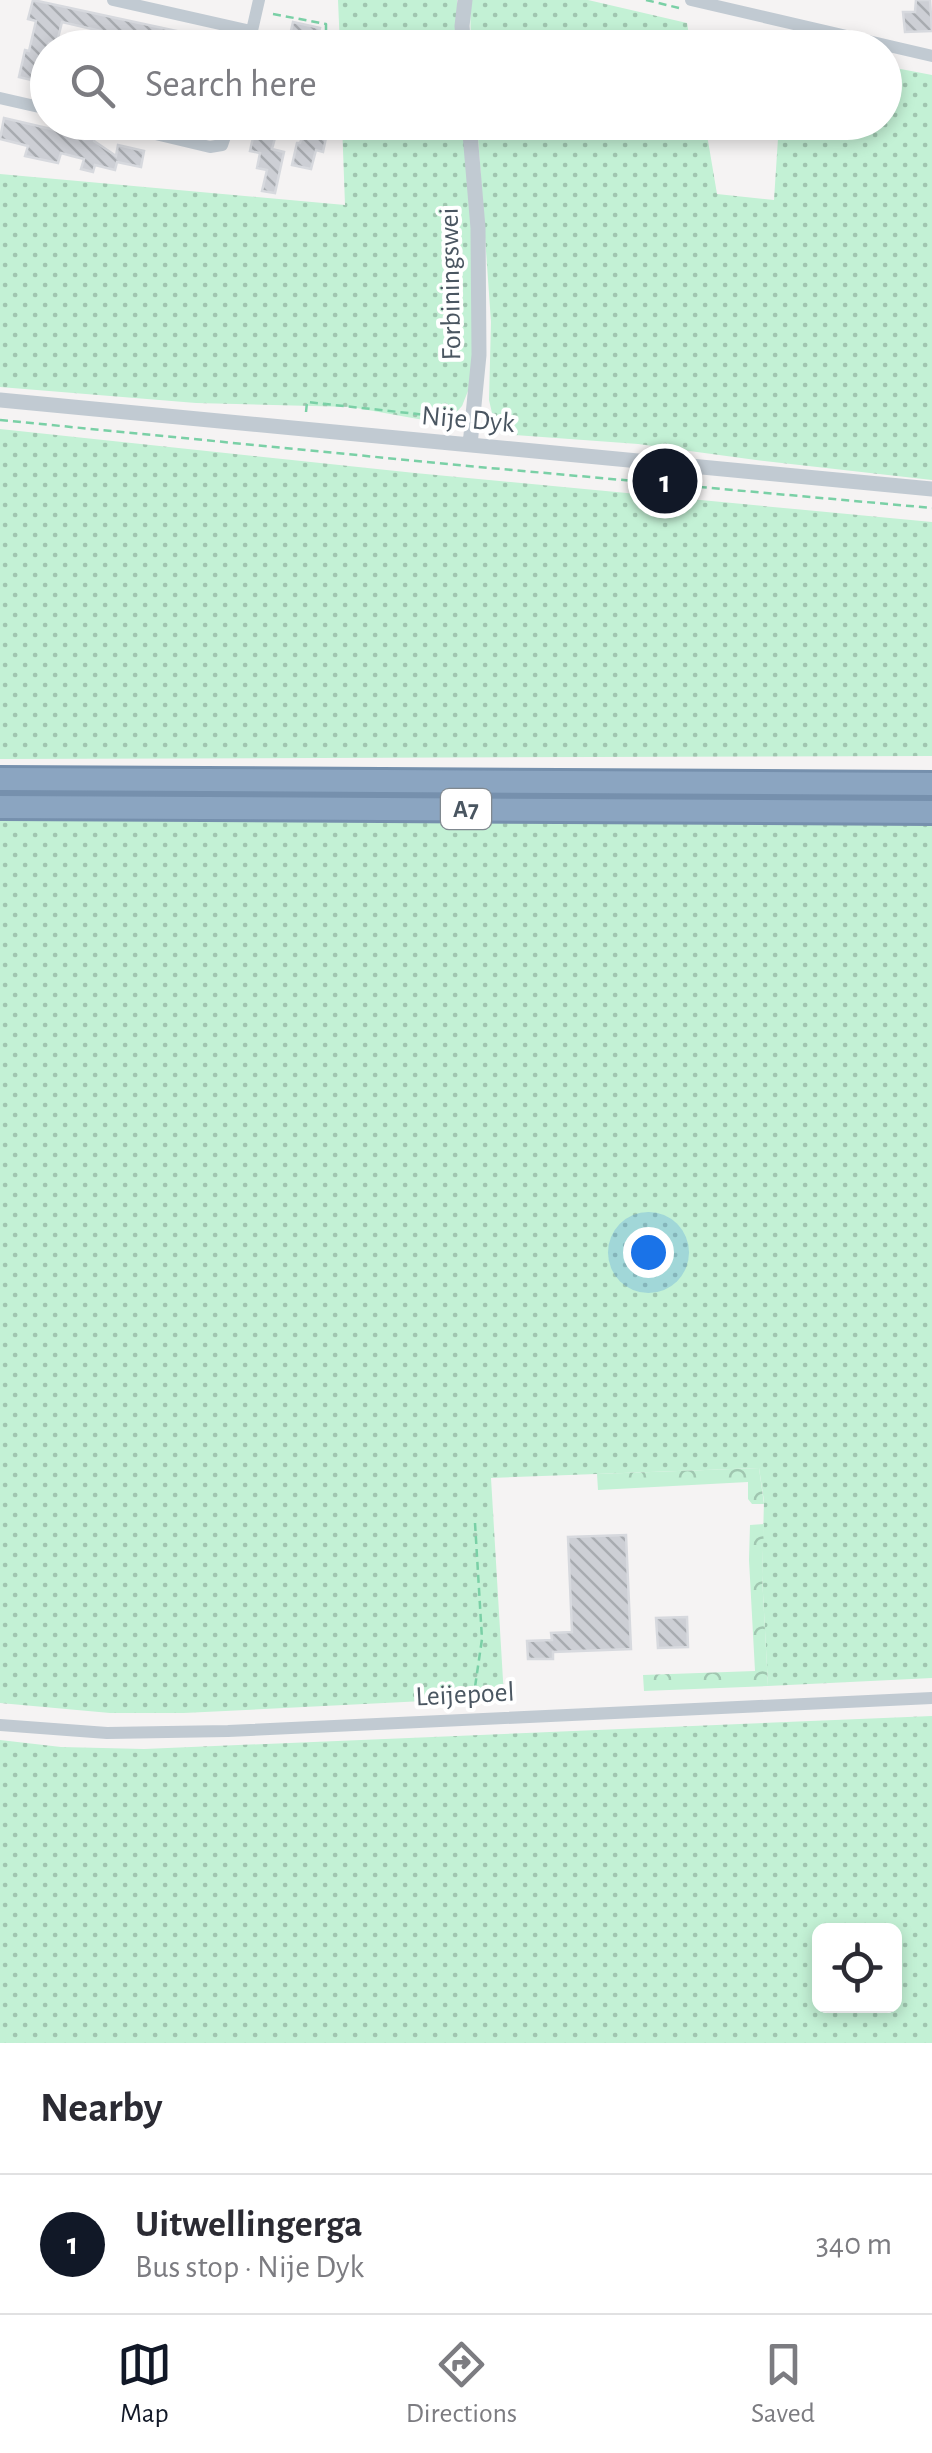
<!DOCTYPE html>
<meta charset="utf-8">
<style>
:root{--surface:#fff;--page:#f2f2f3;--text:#2b2b33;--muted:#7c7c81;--line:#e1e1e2;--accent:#111827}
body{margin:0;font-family:"Alegreya Sans",sans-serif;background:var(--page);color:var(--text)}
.controls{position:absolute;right:30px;bottom:30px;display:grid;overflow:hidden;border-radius:15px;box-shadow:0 5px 15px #0003}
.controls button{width:90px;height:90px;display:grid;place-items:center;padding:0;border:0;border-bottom:2px solid var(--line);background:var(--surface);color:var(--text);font:50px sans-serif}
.you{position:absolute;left:648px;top:1252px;width:35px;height:35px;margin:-25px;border:8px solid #fff;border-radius:50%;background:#1a73e8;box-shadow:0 0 0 15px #1a73e833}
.badge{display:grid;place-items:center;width:65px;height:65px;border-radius:50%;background:var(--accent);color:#fff;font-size:32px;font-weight:700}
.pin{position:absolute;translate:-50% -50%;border:5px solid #fff;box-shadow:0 2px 10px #0006}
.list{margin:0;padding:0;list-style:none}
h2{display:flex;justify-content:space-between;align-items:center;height:130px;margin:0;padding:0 40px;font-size:42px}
h2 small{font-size:32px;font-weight:400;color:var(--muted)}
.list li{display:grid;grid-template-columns:65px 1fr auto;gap:30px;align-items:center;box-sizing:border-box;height:140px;padding:0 40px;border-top:2px solid var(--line)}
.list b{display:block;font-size:38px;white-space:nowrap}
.list p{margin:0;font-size:32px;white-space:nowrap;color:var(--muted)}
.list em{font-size:32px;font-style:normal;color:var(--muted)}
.icon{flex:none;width:55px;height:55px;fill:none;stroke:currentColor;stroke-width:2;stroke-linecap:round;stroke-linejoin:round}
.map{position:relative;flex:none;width:932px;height:2043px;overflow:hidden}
.search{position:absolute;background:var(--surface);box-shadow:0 5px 15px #0003;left:30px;right:30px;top:30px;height:110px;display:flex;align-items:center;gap:25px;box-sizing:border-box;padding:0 35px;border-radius:55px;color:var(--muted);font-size:38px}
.sheet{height:270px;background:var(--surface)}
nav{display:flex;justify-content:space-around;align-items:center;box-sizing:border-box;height:140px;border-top:2px solid var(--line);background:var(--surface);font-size:28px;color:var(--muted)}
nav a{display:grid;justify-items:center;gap:5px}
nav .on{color:var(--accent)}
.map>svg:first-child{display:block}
</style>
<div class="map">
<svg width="932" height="2043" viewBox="0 0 932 2043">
<defs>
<pattern id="grass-dots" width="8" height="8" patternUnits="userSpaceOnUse" patternTransform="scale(2.5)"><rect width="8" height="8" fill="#c3f1d5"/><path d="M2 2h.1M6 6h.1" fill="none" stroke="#a0c6b0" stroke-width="1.8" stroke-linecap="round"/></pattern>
<pattern id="forest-crowns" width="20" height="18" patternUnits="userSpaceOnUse" patternTransform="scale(2.5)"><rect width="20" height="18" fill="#c3f1d5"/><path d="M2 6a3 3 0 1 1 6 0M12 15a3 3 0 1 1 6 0" fill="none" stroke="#a0c6b0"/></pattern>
<pattern id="building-back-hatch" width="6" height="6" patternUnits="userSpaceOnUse" patternTransform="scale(2.5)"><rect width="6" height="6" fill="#cdcfd5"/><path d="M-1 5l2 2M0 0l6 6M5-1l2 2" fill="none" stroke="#a8abb0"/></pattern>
</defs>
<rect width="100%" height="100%" fill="#f5f3f3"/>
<path fill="url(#grass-dots)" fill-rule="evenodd" d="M338,0H457L458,47H340Z
M470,0H588L687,23L691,47H471Z
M885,66L932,75V480L756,460L638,444L502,434L495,426L489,400L491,322L477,123H705L717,194L774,200L779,123L884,122Z
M342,123H464L475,270L476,355L468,391L462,406L446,424L351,407L196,403L0,387V174L345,205Z
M0,429L415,473L932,522V756L0,759Z
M0,819L932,822V1678L768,1686L762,1575L764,1501L759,1468L491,1478L504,1697L184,1713H110L0,1703Z
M932,1716V2043H0V1740L61,1747L144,1749ZM894,1930V2006H820V1930Z"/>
<path fill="url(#forest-crowns)" d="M759,1468L764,1504H752L748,1499V1482L598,1490L597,1474Z
M764,1524L762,1575L768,1686L644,1691L643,1675L755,1671L749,1560L750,1525Z"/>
<path fill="url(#building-back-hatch)" stroke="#d7d9de" stroke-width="2.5" d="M33,0L181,32L177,48H165L142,41L141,48H129L131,38L62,22L57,42L49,43L45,63L48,64V84L19,77L25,50L29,51L36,21L28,19Z
M916,0H930L932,31L905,32L903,12H915Z
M293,22L320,28L315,48H287Z
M4,118L94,139V141L116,156L118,145L144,151L141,167L117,162L115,170L95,165L93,172L81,169L84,159L72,156L61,153L58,163L25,156L28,146L0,139Z
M308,122L326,126L324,133H327L323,152L316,150L311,169L292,165L297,143H300Z
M254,133L275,138L272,149L284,152L275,193L262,191L267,170L257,168L260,153L250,151Z
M626,1535L631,1649L553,1652V1659H528L527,1641L552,1640L551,1633L572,1632L568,1537Z
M687,1617L688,1647L658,1648L656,1618Z"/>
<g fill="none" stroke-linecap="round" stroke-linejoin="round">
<g stroke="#7690ad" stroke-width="28">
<path id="motorway" d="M0,779L932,784
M0,807L932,812"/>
</g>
<path stroke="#7ad0a6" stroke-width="2.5" stroke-dasharray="8 5" stroke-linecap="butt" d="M646,0L679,8
M273,14L326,24V48
M306,412L307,402L454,418L458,409
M0,420L468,466L932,508
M475,1523L482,1639L475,1687V1706"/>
<path stroke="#c1cad2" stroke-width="12" d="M113,0L251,31
M691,0L932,56
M248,48L259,0
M0,98L48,109
M105,122L210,147L222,145L230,122
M286,122L292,124
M0,1725L107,1733L228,1731L932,1698"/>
<path stroke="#c1cad2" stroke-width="15" d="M464,48L462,26L465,0
M469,122L478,228L479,355L470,445
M0,400L932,489"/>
<use href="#motorway" stroke="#8ba5c1" stroke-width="22"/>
</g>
<g text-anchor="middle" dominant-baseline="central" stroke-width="8" stroke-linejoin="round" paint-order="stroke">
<rect fill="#fff" stroke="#808990" stroke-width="2.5" x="441" y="789" width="50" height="40" rx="8"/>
<g font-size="25" font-weight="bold" fill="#4a5661">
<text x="466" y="809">A7</text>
</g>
<g font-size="28" fill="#4a5661" stroke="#fff">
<text transform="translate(451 284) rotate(-91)">Forbiningswei</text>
<text transform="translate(468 420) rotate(5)">Nije Dyk</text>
<text transform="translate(465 1695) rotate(-3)">Leijepoel</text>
</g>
</g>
</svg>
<div class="controls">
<button><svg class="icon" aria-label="locate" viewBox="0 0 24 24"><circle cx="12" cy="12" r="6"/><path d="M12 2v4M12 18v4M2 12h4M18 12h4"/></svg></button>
</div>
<div class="you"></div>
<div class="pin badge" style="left:665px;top:481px">1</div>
<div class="search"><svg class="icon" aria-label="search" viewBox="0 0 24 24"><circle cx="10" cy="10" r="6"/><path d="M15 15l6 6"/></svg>Search here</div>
</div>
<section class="sheet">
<h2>Nearby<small></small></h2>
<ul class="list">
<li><span class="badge">1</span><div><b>Uitwellingerga</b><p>Bus stop · Nije Dyk</p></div><em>340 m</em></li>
</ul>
</section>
<nav>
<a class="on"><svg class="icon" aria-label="map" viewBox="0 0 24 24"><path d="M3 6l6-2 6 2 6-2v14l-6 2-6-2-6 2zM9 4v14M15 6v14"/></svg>Map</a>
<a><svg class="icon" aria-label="directions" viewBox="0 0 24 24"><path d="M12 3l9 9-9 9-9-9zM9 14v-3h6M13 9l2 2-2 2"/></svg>Directions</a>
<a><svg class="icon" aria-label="saved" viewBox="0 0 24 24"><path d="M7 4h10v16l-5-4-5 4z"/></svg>Saved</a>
</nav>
